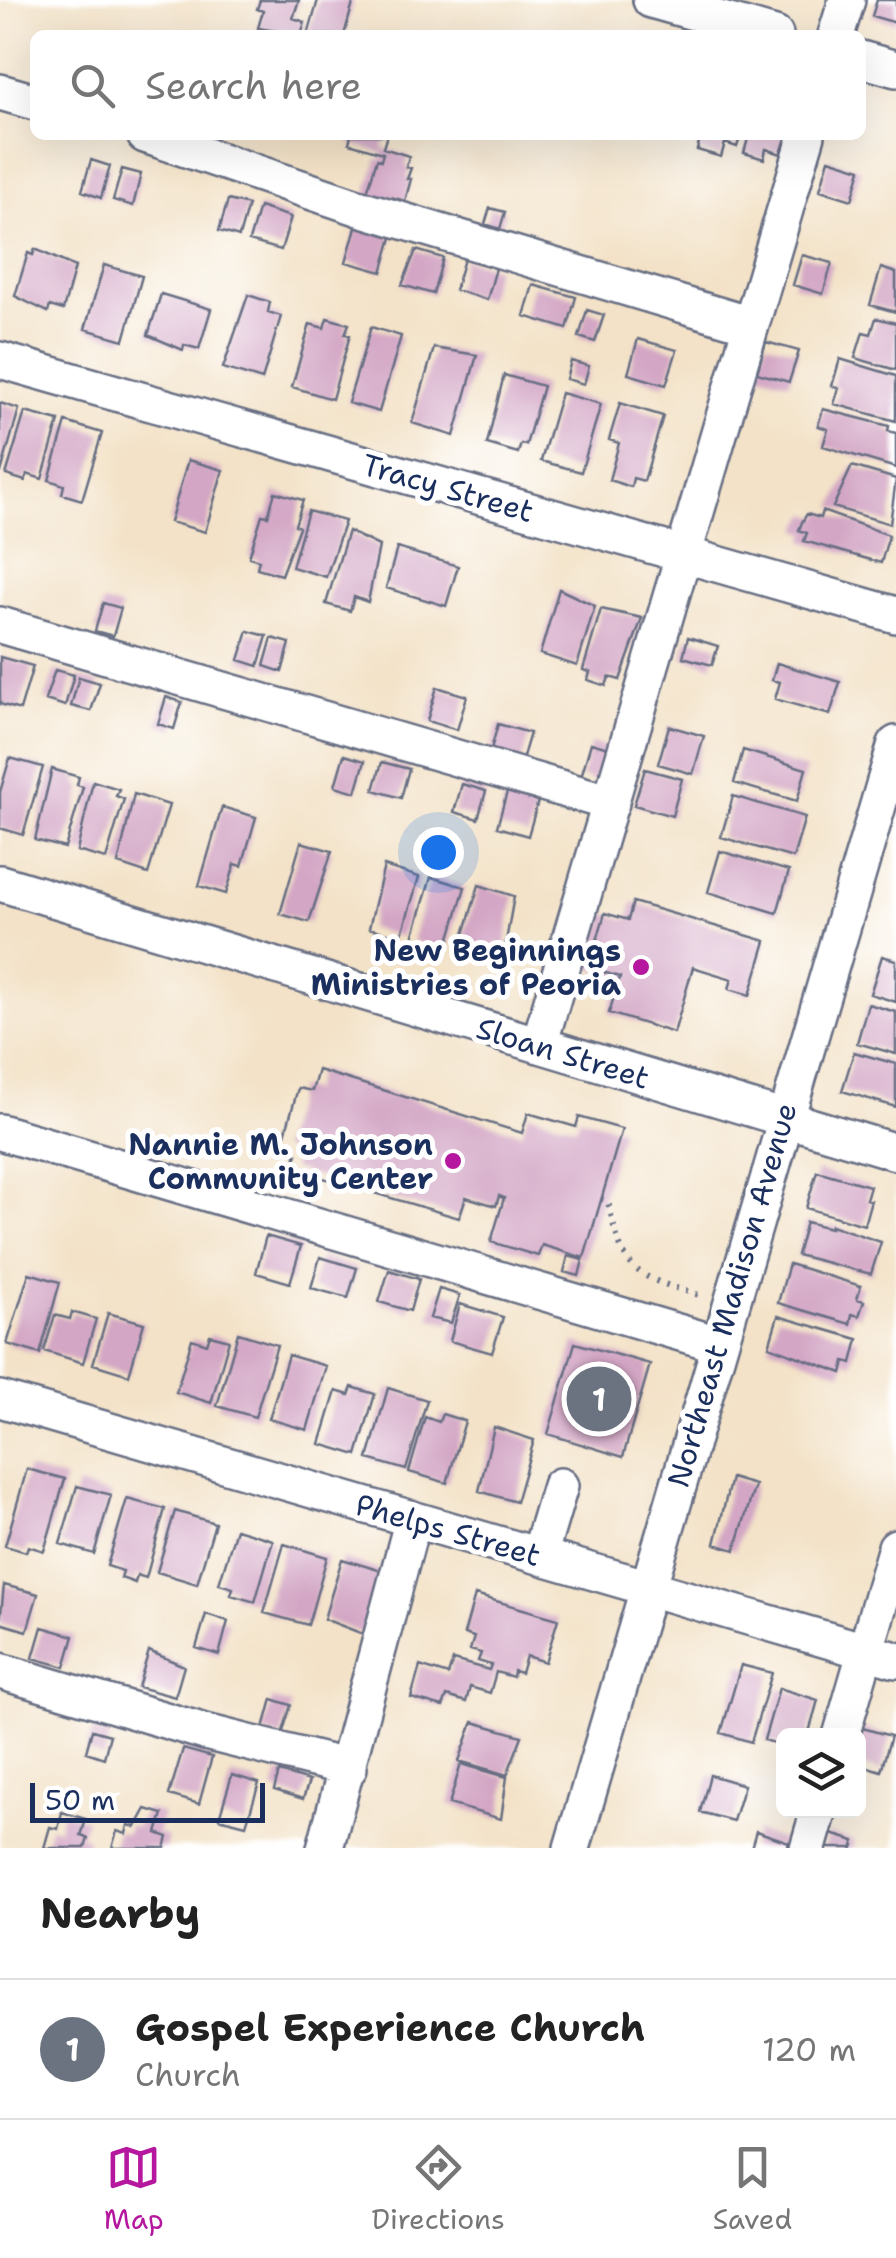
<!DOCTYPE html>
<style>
:root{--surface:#fff;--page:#f2f2f2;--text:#222;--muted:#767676;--line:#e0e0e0;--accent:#b5179e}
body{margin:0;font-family:"Shantell Sans",sans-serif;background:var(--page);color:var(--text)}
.controls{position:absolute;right:30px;bottom:30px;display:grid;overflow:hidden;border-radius:15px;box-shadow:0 10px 40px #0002}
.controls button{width:90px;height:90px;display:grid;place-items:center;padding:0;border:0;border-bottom:2px solid var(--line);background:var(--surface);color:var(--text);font:50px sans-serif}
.scale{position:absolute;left:30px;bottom:25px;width:235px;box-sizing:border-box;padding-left:10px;border:5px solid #1b2f5e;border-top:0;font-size:28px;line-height:35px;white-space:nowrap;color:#1b2f5e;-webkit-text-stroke:8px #fff;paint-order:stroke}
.you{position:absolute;left:438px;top:852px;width:35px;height:35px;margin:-25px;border:8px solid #fff;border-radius:50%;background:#1a73e8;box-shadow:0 0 0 15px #1a73e833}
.badge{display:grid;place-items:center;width:65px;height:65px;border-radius:50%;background:var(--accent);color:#fff;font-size:32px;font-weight:700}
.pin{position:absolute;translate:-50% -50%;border:5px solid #fff;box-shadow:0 2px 10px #0006}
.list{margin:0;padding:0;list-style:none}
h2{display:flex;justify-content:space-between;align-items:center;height:130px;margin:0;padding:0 40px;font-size:42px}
h2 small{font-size:32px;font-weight:400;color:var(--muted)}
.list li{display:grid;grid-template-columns:65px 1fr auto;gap:30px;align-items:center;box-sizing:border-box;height:140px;padding:0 40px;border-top:2px solid var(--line)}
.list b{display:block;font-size:38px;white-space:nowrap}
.list p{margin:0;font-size:32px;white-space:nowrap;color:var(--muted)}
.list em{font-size:32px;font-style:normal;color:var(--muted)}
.icon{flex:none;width:55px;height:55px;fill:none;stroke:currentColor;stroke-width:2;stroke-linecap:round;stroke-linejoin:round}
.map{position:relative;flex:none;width:896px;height:1848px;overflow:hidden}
.search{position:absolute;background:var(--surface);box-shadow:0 10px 40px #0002;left:30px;right:30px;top:30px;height:110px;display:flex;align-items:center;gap:25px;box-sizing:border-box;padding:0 35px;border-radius:15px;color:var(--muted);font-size:38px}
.sheet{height:270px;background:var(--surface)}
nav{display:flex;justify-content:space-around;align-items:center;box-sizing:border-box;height:140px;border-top:2px solid var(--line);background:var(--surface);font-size:28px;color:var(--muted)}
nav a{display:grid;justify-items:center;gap:5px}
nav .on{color:var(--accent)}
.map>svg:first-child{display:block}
</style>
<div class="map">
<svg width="896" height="1848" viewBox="0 0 896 1848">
<rect width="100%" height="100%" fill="#fff"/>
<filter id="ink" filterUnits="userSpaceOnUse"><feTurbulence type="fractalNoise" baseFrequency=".01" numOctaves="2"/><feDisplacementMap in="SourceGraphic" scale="20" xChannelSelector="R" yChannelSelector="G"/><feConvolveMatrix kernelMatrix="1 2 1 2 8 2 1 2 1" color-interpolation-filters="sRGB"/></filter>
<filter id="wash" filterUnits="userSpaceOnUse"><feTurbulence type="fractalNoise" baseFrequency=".0048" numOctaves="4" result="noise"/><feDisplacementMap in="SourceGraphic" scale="40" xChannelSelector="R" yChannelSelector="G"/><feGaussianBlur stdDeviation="2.25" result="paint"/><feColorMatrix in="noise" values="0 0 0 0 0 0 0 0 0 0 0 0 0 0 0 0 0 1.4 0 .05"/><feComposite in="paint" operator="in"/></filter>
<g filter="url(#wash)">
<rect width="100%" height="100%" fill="#f3e2c7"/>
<g id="blocks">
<path fill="#d3a6c5" d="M260,0H299L293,18L305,22L301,35L258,28L263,11L257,9Z
M318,0H354L344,35H308Z
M877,0H896V23L872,16Z
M351,135H387L383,148L409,156L406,167L411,168L407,179H411L405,201L391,197L388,206L365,199L377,159L381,160L383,153L349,143Z
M701,135H741L737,147L725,143L721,157L697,150Z
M749,135H787L781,154L766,149L764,159L744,153Z
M829,159L861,169L852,200L820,190Z
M91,160L110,166L101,198L82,191Z
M122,169L141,174L133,206L113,200Z
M228,200L248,205L239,237L219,231Z
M259,207L291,217L281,250L249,241Z
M490,208L505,212L500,229L485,224Z
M357,224L393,234L382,272L346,262Z
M35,249L75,267L63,310L50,306L48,312L15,296L28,253L33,255Z
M416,250L443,258L433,294L402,285Z
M802,255L832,263L823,294L793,285Z
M464,259L496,268L487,300L455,290Z
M104,265L142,276L124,340L85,329Z
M881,268L896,273V312L870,305Z
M533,285L576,297L567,329L524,316Z
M161,294L211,309L199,349L184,345L183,350L148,335Z
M248,295L270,302L268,312L281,316L262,380L223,368Z
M587,310L604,315L595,342L579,337Z
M327,318L349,324L345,334L350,335L332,399L292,387L310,324L324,328Z
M876,318L896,323V370L855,358L863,332L871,334Z
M371,327L401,336L379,412L348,403Z
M638,339L677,350L666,385L628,374Z
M766,342L799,351L789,382L757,373Z
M434,348L477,355L454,436L412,423Z
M840,359L896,376V421L834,404L839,388L832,386Z
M571,361L589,366L584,384L566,379Z
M504,375L543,386L526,445L521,444L518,453L487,444Z
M561,393L601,404L581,472L541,461Z
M0,403L19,409L1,472H0Z
M620,403L663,416L644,481L633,478L631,487L609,480L619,443L609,440Z
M823,409L889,426L888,431L896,433V468L823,446L828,429L818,426Z
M25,412L59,421L42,479L27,474L25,481L6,475Z
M66,422L102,433L82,500L62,494L64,485L49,480Z
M188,460L223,470L205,532L170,522Z
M852,466L896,479L890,524L833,507Z
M275,492L303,500L295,525L299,527L281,575L257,568L259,560L249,557L262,515L268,516Z
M308,511L345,521L326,577L292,567Z
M822,511L889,535L881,563L804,541L807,533L799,530L802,522L807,514L820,518Z
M348,531L379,546L368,602L354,597L350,611L326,604Z
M397,548L458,566L446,606L386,588Z
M559,589L595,606L577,666L540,654Z
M103,603L121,608L113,636L95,631Z
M601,609L642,618L620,680L609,677L606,686L588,680L590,672L583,670Z
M248,631L267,636L258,666L239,660Z
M688,637L718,646L712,665L683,657Z
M272,638L290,643L282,672L264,666Z
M0,657L33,666L20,710L0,704Z
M777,663L840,682L830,715L775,699L780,682L772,680Z
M55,670L74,675L65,706L45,700Z
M79,677L100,683L91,711L71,706Z
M437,687L467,696L457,730L427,721Z
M166,697L182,702L174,729L158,724Z
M498,724L530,733L521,763L490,753Z
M669,726L704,736L693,774L658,764Z
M591,743L619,751L609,785L581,777Z
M743,750L806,769L797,801L734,783Z
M344,755L365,761L356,792L335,786Z
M10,758L43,767L23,835L0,828V792Z
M382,762L409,769L401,798L374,790Z
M52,769L79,777L77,785L83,787L65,848L35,840Z
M645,769L682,779L672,816L634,805Z
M93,781L119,789L116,796L124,799L106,859L77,851Z
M462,784L486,791L478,819L454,812Z
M507,792L538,801L528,836L497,827Z
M134,794L169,805L148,874L118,864Z
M733,796L805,817L793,858L721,837Z
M222,807L256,817L242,866L235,864L226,894L199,886Z
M301,842L332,851L309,922L280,914Z
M720,851L789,871L777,913L708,892Z
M384,866L419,877L401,937L369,928Z
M431,877L465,887L444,958L429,954L431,947L412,941Z
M479,885L514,896L505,947L496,944L492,959L484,956L483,961L458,954Z
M633,902L766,941L750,995L729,989L732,979L693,967L674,1033L609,1013L620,977L589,968L605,913L628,920Z
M882,956L896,960V1002L870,994Z
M868,1004L896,1012V1054L857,1043Z
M854,1052L896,1064V1107L842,1091Z
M318,1070L522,1133L528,1113L576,1127L579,1117L622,1129L584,1258L542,1245L538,1256L491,1242L504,1198L499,1196L496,1206L466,1197L459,1218L292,1169L297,1154L281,1149L298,1088L312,1091Z
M817,1171L870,1186L866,1199L871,1200L864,1225L806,1208Z
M806,1222L830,1228L831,1225L881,1242L871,1274L797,1255Z
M266,1236L301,1246L290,1283L256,1273Z
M568,1256L583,1260L579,1276L564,1272Z
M320,1257L357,1268L348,1298L311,1288Z
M789,1264L861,1286L857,1299L864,1301L859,1316L852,1314L850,1324L778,1303Z
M389,1270L419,1279L410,1311L379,1302Z
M29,1273L60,1282L40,1354L7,1344Z
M439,1289L460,1295L451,1323L430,1318Z
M460,1304L503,1317L492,1353L450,1341Z
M72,1312L96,1319L83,1363L44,1351L55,1315L70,1319Z
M108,1313L144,1323L129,1375L93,1364Z
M778,1316L858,1339L852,1363L845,1361L842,1373L769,1346Z
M238,1333L277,1345L255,1417L217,1406Z
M210,1335L229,1340L211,1403L176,1392L192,1339L207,1344Z
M575,1343L650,1364L623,1457L548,1434Z
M288,1355L326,1366L307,1430L269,1419Z
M352,1387L375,1394L357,1455L320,1444L336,1391L349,1395Z
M388,1388L427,1400L406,1470L368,1459Z
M442,1414L465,1421L447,1483L409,1472L425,1417L439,1422Z
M494,1427L534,1440L516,1502L479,1491Z
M27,1469L65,1479L44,1551L28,1546L26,1552L5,1546Z
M731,1478L755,1485L735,1550L715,1544Z
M77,1486L111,1495L94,1554L60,1544Z
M127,1499L165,1509L146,1578L137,1575L135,1583L121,1578L123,1571L107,1566Z
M175,1511L215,1523L197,1584L157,1572Z
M236,1529L273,1540L255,1602L231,1595L233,1588L219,1584Z
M284,1544L327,1557L308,1625L264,1613Z
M342,1559L382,1571L363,1634L324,1619Z
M4,1585L38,1594L27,1631L0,1623Z
M475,1595L558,1619L545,1662L526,1656L521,1673L514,1671L513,1677L496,1672L490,1693L470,1687L466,1702L447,1696L443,1707L411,1698L420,1666L448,1675L453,1660L489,1670L491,1665L478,1661L481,1653L470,1650L474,1637L464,1634Z
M206,1614L228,1621L219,1655L196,1648Z
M42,1627L74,1636L65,1667L33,1658Z
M149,1651L184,1666L175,1697L138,1687Z
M741,1665L772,1673L751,1742L721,1733Z
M779,1688L818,1700L808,1736H784V1746L764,1740Z
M272,1699L291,1705L281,1738L263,1732Z
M473,1722L522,1736L507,1775L459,1761Z
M859,1727L891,1736L881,1771L858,1764Z
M92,1730L110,1735L104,1758L86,1752Z
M183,1749L212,1757L199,1804L169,1795Z
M461,1764L507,1777L501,1819L449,1804Z
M279,1772L309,1781L303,1799L274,1790Z
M232,1775L259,1783L246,1825L219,1818Z
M710,1775L744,1785L733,1821L700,1812Z
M146,1809L163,1814L157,1833L168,1837L165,1848H112L117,1831L126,1834L128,1825L136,1827Z
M62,1812L86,1819L81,1836L88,1838L85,1848H44L50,1827L58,1829Z
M756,1831L789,1842L787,1848H751Z
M828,1833L855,1841L853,1848H824Z"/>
</g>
</g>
<g filter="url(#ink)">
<use href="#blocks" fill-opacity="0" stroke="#676e83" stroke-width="2.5"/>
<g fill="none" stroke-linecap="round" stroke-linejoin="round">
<g stroke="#676e83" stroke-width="40">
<path id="minor" d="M651,0L775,35
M836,35L847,0
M861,59L896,69
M0,92L35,102
M145,135L360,208L751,325
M0,360L896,615
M0,625L611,803
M0,883L896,1152
M539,1045L807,135
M0,1132L718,1344
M0,1399L896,1660
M539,1556L560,1486
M0,1671L205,1732L349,1768
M841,1736L896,1547
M325,1848L413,1519
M572,1848L896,744
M808,1848L819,1810"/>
</g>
<path stroke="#676e83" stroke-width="6" stroke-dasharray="2.5 8" stroke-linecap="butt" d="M601,1199L608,1201C623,1272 632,1275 699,1295"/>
<use href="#minor" stroke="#fff" stroke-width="35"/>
</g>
</g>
<g fill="#b5179e" stroke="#fff" stroke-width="4">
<circle cx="641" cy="967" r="10"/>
<circle cx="453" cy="1161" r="10"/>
</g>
<g text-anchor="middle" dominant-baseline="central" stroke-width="10" stroke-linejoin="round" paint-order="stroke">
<g font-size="30" fill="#1b2f5e" stroke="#fff">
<text transform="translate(448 488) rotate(16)">Tracy Street</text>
<text transform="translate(563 1053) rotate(17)">Sloan Street</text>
<text transform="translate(732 1295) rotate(-74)">Northeast Madison Avenue</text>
<text transform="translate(448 1530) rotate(16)">Phelps Street</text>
</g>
<g font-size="30" font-weight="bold" fill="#1b2f5e" stroke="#fff" text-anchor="end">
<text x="621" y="950">New Beginnings<tspan x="621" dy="34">Ministries of Peoria</tspan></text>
<text x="433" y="1144">Nannie M. Johnson<tspan x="433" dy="34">Community Center</tspan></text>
</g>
</g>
</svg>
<div class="controls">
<button><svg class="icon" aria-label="layers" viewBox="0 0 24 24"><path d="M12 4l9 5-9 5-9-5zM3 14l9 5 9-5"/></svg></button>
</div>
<div class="scale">50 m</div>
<div class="you"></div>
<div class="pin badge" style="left:599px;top:1399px;background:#6b7280">1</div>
<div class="search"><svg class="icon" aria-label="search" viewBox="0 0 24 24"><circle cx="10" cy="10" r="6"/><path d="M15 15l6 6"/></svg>Search here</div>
</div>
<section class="sheet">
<h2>Nearby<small></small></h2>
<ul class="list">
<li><span class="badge" style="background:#6b7280">1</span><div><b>Gospel Experience Church</b><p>Church</p></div><em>120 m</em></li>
</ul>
</section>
<nav>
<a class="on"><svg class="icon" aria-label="map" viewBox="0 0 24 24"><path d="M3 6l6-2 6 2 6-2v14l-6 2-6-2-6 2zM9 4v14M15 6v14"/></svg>Map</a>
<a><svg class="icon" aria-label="directions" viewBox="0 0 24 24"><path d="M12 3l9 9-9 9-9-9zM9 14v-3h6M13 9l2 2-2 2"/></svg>Directions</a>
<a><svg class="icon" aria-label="saved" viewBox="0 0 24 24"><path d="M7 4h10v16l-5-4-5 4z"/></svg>Saved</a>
</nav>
